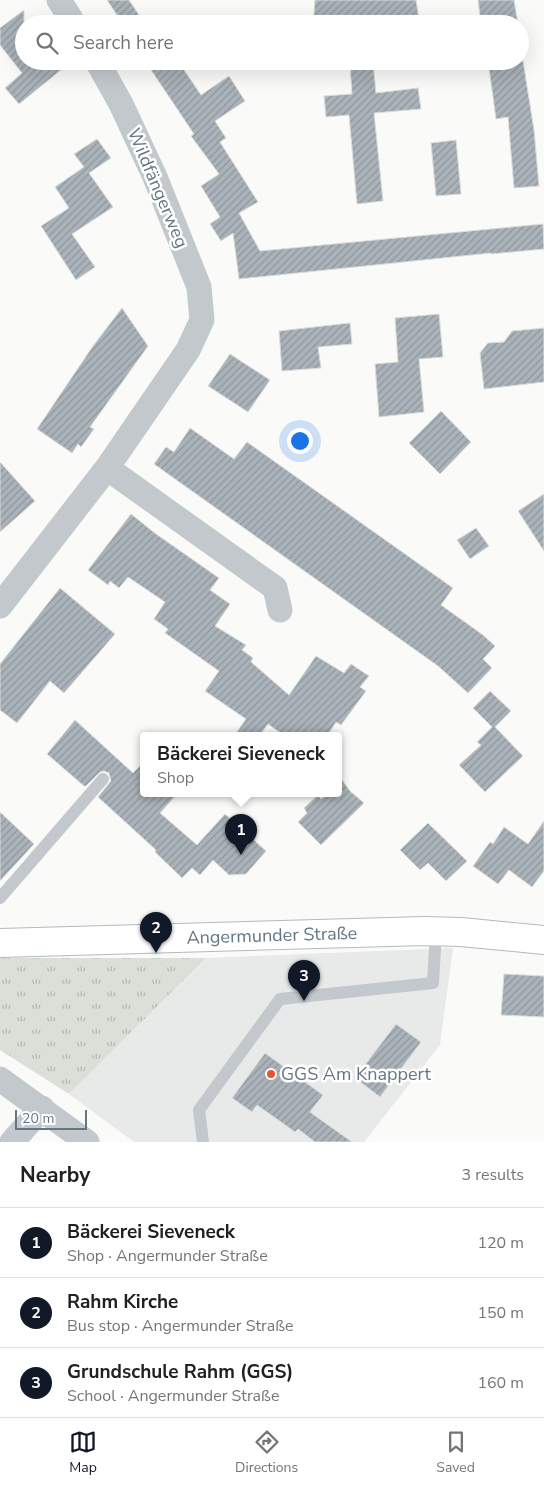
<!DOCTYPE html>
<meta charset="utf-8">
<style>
:root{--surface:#fff;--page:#f6f6f6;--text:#202124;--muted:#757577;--line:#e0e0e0;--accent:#111827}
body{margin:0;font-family:"Nunito Sans",sans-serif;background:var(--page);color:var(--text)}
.scale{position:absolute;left:15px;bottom:12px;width:72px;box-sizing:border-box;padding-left:5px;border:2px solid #657683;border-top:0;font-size:14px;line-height:18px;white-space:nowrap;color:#657683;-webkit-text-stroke:4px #fff;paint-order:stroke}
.you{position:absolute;left:299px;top:440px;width:18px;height:18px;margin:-12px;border:4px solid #fff;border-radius:50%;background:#1a73e8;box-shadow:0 0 0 8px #1a73e833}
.badge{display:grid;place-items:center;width:32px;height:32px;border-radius:50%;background:var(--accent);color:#fff;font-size:16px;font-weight:700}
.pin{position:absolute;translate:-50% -41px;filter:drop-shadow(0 1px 2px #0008)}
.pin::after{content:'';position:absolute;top:26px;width:18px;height:15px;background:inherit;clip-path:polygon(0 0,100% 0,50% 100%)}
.popup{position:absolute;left:140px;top:732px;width:202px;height:65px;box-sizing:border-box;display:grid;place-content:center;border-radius:5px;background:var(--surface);filter:drop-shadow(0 1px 4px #0005);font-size:16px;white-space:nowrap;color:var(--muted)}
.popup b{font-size:19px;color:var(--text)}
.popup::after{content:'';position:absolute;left:50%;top:100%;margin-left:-10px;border:10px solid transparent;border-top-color:var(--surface)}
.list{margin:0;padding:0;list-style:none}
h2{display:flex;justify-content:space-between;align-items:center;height:65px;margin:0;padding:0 20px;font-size:21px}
h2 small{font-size:16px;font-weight:400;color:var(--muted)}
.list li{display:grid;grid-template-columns:32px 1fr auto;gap:15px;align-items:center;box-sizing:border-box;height:70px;padding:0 20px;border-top:1px solid var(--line)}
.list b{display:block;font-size:19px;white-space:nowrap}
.list p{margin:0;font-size:16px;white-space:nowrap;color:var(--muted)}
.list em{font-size:16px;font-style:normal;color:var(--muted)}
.icon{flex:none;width:28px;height:28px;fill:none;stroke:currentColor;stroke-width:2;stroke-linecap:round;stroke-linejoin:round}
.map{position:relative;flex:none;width:544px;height:1142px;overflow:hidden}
.search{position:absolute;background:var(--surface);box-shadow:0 5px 20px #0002;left:15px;right:15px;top:15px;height:55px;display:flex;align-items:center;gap:12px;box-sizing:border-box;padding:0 18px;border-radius:28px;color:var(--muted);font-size:19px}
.sheet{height:275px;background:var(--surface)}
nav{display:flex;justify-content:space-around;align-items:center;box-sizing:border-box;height:70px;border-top:1px solid var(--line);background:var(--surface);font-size:14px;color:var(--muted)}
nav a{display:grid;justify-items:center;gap:2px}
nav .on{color:var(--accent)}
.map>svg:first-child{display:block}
</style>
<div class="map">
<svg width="544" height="1142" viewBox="0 0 544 1142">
<defs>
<pattern id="grass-tufts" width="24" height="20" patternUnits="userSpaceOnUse" patternTransform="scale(1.25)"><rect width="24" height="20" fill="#dadfd7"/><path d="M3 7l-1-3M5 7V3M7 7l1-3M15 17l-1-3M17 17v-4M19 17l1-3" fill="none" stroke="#b4b9b4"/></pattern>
<pattern id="building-hatch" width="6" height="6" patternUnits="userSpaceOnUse" patternTransform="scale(1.25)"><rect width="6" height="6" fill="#aab3b9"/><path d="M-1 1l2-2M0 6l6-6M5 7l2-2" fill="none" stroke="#8e969c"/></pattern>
</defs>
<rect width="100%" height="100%" fill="#fafaf8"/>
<path fill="#e8e9e9" d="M453,948L440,1045L364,1142H134L69,1094L206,958Z"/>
<path fill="url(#grass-tufts)" d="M0,958H206L69,1094L0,1050Z"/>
<path fill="url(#building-hatch)" stroke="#dcdcda" d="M107,0H129L145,24H123Z
M315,0H416L419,18L399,21V24H313Z
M478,0H514L518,24H481Z
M24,10V61H72L19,104L5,88L22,73L0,45V28Z
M145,61H178L201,95L229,76L245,101L215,121L226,138L220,142L258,202L239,213L260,251L543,224L544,249L491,254V253L239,279L233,233L221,241L210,224L220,217L201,186L219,174L191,136L194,134Z
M488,61H523L534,130L539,186L514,188L508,117L496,119Z
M373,62L376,93L418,88L421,109L374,113L383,201L357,204L349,115L326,117L324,96L352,94L350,65Z
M97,139L111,158L89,173L113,207L72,234L95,267L76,280L41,226L69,208L55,187L84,167L74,154Z
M456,140L461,194L436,196L431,143Z
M122,308L148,346L90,427L94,429L81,447L78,444L72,453L37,429L93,346Z
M439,314L443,357L419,359L424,412L379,417L375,364L398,362L395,318Z
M350,323L352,344L318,347L321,368L282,371L279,331Z
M544,328V382L484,389L480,353L488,343L504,342L512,331Z
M230,354L270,380L248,412L208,386Z
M441,411L471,442L440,474L409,443Z
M190,428L234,459L247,442L453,588L441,605L483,635L495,646L483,659L492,668L468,693L438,666L154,464L166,447L174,452Z
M0,462L35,501L0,532Z
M544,494V551L518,511Z
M131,514L156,534L219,578L210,590L230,604L215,626L246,645L242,650L253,658L251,662L289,695L316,656L344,673L351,664L369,676L360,687L366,691L341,725L336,722L327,736H285L268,724L259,736H234L246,719L205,691L219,671L165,633L168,629L154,619L165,602L128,577L119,588L110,581L108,585L88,570Z
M476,528L489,546L470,559L457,540Z
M60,588L115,634L64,693L50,681L17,723L0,710V664Z
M490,691L511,711L495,727L523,756L485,792L459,765L481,745L477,742L492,727L473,708Z
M75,720L133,773L144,762V794H177L160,813L197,845L225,814L266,851L246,874L229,875L213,860L200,875L192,868L182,878L155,852L156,850L98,797L111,781L109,773L104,771L100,772L86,786H84L47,754Z
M342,780L350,791L364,803L321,845L298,822L307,813L304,808L318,795L321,799L327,794H338V782Z
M0,812L34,844L0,881Z
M544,821V871L532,887L509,870L498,884L473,866L490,842L493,844L504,827L528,844Z
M428,823L467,861L446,881L428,863L420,870L400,850Z
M504,974L544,976V1017L501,1015Z
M396,1024L421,1042L380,1097L355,1078Z
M265,1053L323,1095L310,1112L352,1142H315L298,1129L295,1132L257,1105L252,1112L232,1098Z"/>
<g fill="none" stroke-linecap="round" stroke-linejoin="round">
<g stroke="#b3babf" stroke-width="30">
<g id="secondary">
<path id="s1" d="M0,943L425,931L461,932L544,940"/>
</g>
</g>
<path stroke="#c3c8cc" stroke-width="12" d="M0,898L103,779
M203,1142L199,1110L280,999L433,983L436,931"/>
<path stroke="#c3c8cc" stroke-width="25" d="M59,0L74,24
M107,468L275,588L280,610
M0,606L107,468L188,350L202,320L199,287L155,177L121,104L97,61
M0,1079L87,1142
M12,1142L42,1108"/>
<use href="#secondary" stroke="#fff" stroke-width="28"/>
</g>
<circle fill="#e4572e" stroke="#fff" stroke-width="2" cx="271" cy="1074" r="5"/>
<g text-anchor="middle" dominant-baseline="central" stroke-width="5" stroke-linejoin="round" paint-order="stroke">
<g font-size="18" fill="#657683" stroke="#fff">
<text transform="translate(158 188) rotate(67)">Wildfängerweg</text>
<text stroke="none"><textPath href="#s1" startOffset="272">Angermunder Straße</textPath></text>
</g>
<g font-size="18" fill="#657683" stroke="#fff" text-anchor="start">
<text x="281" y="1074">GGS Am Knappert</text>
</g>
</g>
</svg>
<div class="scale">20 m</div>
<div class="you"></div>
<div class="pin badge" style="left:241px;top:855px">1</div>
<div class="popup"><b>Bäckerei Sieveneck</b>Shop</div>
<div class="pin badge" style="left:156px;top:953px">2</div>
<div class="pin badge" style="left:304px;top:1001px">3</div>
<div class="search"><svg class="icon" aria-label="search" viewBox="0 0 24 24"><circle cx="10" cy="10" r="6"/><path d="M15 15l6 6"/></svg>Search here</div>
</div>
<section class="sheet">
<h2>Nearby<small>3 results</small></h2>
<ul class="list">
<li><span class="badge">1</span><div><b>Bäckerei Sieveneck</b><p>Shop · Angermunder Straße</p></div><em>120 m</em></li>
<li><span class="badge">2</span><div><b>Rahm Kirche</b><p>Bus stop · Angermunder Straße</p></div><em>150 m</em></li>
<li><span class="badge">3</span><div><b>Grundschule Rahm (GGS)</b><p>School · Angermunder Straße</p></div><em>160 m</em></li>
</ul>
</section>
<nav>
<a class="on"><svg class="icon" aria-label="map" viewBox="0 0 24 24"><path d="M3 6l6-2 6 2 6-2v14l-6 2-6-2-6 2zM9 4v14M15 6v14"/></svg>Map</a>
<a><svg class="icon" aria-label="directions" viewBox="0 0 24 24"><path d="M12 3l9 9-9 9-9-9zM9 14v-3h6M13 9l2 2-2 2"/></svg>Directions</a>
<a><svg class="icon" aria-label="saved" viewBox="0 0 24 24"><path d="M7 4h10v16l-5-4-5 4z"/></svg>Saved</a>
</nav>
